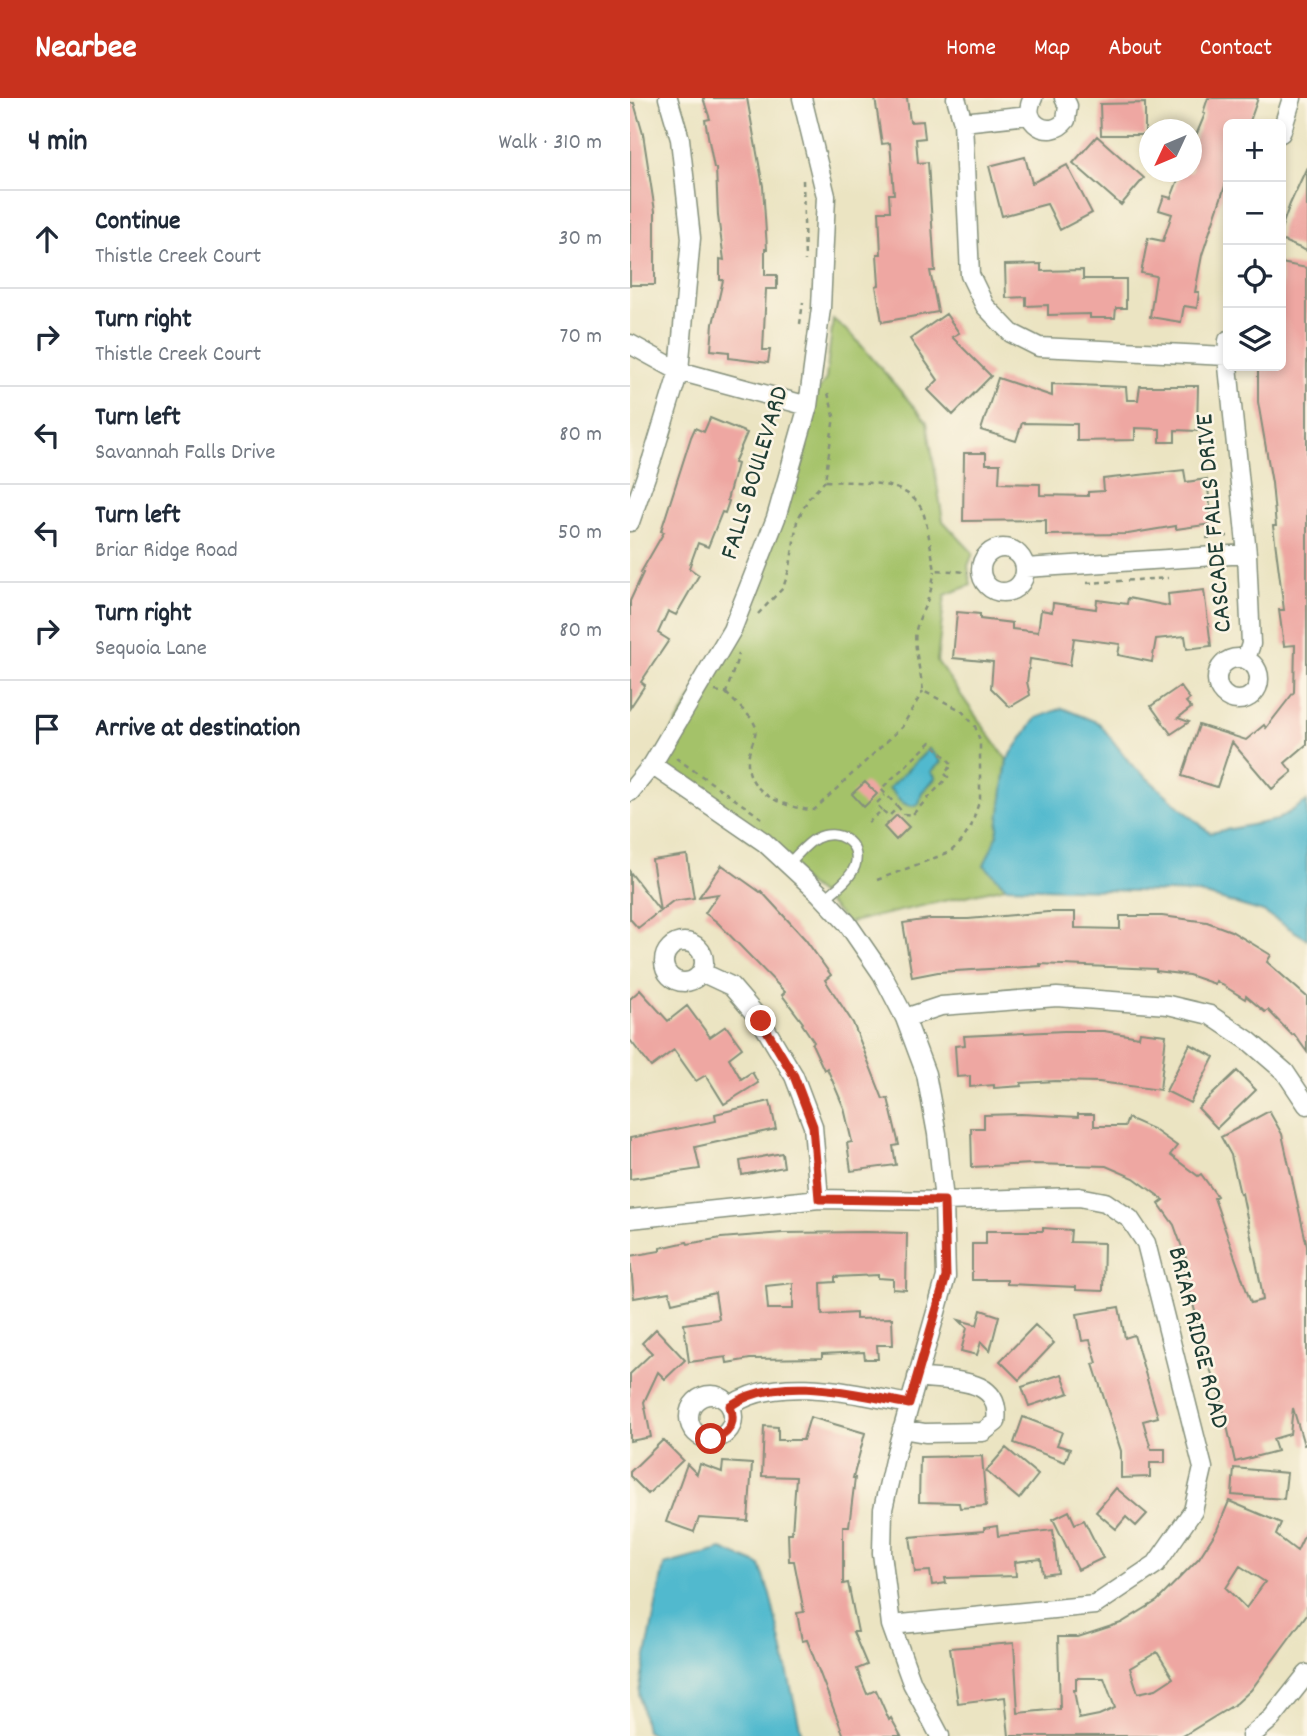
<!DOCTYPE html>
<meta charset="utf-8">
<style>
:root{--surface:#fff;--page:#f6f6f7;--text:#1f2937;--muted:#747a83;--line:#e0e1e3;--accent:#c8321e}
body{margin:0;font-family:Dekko,sans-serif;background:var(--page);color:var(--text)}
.controls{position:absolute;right:21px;top:21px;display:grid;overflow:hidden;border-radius:10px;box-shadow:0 4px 10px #0003}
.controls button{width:63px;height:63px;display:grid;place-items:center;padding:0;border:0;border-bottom:2px solid var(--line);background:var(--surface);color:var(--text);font:35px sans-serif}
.compass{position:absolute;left:509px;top:21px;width:63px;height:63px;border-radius:50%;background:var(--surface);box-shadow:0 4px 10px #0003;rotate:226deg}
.stop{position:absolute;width:21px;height:21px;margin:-16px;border:5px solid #c8321e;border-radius:50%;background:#fff}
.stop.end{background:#c8321e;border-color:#fff;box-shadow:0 2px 7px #0008}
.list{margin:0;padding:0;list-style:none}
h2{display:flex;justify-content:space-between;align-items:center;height:91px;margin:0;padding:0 28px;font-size:30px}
h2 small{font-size:23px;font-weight:400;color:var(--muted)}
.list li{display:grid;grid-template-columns:46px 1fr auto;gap:21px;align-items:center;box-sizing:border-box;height:98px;padding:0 28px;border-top:2px solid var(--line)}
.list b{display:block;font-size:26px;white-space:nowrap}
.list p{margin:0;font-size:23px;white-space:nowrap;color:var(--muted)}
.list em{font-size:23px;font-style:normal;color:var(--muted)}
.icon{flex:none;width:38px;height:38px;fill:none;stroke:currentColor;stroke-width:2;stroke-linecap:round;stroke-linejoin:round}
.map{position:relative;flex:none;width:677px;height:1638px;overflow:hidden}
header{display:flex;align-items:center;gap:42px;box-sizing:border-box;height:98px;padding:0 35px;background:var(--accent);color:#fff}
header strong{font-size:33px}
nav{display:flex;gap:38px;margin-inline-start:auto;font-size:24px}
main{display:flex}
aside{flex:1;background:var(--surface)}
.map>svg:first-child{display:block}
</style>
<header>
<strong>Nearbee</strong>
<nav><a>Home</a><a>Map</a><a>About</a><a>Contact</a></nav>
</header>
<main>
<aside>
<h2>4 min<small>Walk · 310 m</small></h2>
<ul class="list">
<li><svg class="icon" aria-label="ahead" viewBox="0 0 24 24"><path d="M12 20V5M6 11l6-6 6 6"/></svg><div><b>Continue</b><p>Thistle Creek Court</p></div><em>30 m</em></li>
<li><svg class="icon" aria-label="right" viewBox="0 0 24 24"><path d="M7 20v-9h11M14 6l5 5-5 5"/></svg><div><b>Turn right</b><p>Thistle Creek Court</p></div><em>70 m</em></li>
<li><svg class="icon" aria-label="left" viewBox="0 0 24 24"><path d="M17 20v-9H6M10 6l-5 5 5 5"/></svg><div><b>Turn left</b><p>Savannah Falls Drive</p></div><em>80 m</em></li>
<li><svg class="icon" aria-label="left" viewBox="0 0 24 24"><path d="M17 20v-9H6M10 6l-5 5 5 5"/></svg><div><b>Turn left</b><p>Briar Ridge Road</p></div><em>50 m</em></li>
<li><svg class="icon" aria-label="right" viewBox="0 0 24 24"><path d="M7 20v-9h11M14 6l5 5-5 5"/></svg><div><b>Turn right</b><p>Sequoia Lane</p></div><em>80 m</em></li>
<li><svg class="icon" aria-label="arrive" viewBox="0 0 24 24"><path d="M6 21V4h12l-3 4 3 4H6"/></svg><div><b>Arrive at destination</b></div></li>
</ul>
</aside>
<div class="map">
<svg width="677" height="1638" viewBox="0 0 677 1638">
<rect width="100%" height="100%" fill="#fcf5e5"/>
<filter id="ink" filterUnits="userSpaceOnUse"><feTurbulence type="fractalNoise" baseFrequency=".0143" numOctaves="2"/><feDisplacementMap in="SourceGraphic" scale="14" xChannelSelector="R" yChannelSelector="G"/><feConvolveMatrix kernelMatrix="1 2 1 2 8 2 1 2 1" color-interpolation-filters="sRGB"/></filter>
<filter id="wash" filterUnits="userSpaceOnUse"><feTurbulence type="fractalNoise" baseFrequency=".00686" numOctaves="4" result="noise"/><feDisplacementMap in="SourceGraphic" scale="28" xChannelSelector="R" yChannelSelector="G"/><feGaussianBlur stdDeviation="1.57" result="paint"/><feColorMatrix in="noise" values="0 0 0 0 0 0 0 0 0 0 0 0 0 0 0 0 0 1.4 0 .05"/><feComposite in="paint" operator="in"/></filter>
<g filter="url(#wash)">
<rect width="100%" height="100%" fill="#ebe4c2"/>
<path fill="#a4c269" stroke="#62804e" stroke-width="2" d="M203,221L224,239L297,324L313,423L343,455L338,468L341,487L315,497L307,563L377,662L367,738L355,766L376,789L217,825L190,796L22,667L102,531L178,308L196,281Z"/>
<path fill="#51b9ce" stroke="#387b81" stroke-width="2" d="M432,610L469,625L501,666L580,735L647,722L677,703V841L633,814L569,795L376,789L354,767L367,738L377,662L406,620Z
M299,651L311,664L301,674L306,680L292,694L289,706C276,713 267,699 259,690Z
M92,1451L130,1467L140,1496L172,1638H25L16,1633L9,1594L34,1467Z"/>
<g id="blocks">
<path fill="#eea7a2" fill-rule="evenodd" d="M73,0H117L133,88L137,151H135V177H147V191H136L133,252H140L138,265L99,260V254L81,252L83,226L93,182H90V161L94,162L88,118L86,70H84L75,22L80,21Z
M245,0H277L280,24L293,23L295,40L286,41L288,65L298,64L305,173H300L308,214L252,224L246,188L249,187L247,156H251L249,113H260L259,96H264L260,45L252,46Z
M578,0H628L619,26H598V79L572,157L565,194H569L567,210L554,208L551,224L520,219L526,178L511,175L518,140L533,143L542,116L529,112L534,98L541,100L551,74H562V47L575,16L573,15Z
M0,5H4L13,36L25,113V187H0Z
M515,5V37H471L470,6Z
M467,38L514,80L491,107L443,65Z
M395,59L402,85L437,67L462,115L430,132L417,106L372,118L359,68Z
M677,69V153L651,142V131L660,106Z
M651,165L677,170V646L655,665L662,674L642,691L602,644L587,689L552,678L569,627L616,642L634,627L636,630L664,594L665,547L654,548L649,512H654L643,428H646L642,385L628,304V268H651Z
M411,166V173L453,172V181H496V210H486L485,220H460V216L418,217V207L396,208V199L376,200L375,167Z
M316,216L329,235L322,239L361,278L323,317L298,292L308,282L280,241Z
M368,280L422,298V286L496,289L497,302H508L510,288H568L567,333L545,332V344H530V331L505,330V342L447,343V326L392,325L386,343L351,332Z
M80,320L117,335L104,365L107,366L97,402L99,403L95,415L92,414L78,449L68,445L59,470L69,477L46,517L38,513L28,535L39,542L11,584L15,587L0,610V503L13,475L11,474L34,434L31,433L61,339L65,330L74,334Z
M334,355H356V366H370L369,385L410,386V397L458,398V394L474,393L473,381L554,372L556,384L577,381L582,426L546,431V428L498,436L416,437V422L333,423Z
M574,492L581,548L557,551L555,538L526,541L522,564L488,557L490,546L444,540L440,567L400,561L397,584L400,597L380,609L361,590L363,564L323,560L327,514L350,516V521L382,525V531L408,534L411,512L422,514L423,505L466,511L467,502L497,506L498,500L539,508L538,496Z
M550,588L560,601L556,604L561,610L548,620L559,624L541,636L521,608Z
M235,684L247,696L234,709L222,696Z
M267,717L279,729L266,742L254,729Z
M57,757L64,800L43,803L8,830L0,821V774L30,813L22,762Z
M92,767L130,794L131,793L175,841L201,877L195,882L223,925L253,1001L258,1000L269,1047L263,1048L266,1067L221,1073L217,1045L222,1044L214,1010L197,970L194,972L182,946L184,944L172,926L173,925L152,897L155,894L87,824L75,815L88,796L69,799Z
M418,814H445V830L490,831V818H532L577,824L601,833L641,857L637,864L677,899V954L664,936L662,937L638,912L635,914L616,898L615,901L586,883L585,886L559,877L526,873V871L410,866L411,868L308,874L282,879L273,825L300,821H338Z
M10,892L38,923L57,908L80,939L96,928L112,950L99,960L111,981L122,974L128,985L94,1006L76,977L66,983L44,952L21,969L0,942V901Z
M434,933H474L509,939L510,934L536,937L530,992L469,984L426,983L391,985L392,988L364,990V987L340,989V978L327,979L325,948L335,947L334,938Z
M560,946L584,959L560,1005L536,993Z
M607,973L626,992L587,1030L568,1010Z
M140,1003L146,1031L65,1049L70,1071L0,1081V1040L86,1023L85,1016Z
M639,1013L652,1036L677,1148V1346L674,1347L663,1310L660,1336L643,1341L647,1353L605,1364L590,1296L580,1271L562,1202L554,1168L558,1166L544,1127L529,1106L534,1102L504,1080L476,1068L403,1066L342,1069L341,1030H354V1017L391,1016L448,1019V1016H464V1028H495L498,1020L523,1031L547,1048L540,1057L568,1078L571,1076L587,1098L584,1100L621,1205L633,1202L631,1188L612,1095L610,1096L601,1057L591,1039Z
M152,1055L154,1069L112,1077L110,1063Z
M413,1130L441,1132L440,1144L474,1145L473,1193L446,1192V1189L377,1186V1182H342V1146H356V1133H413Z
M237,1134L277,1135L276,1192L263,1191V1181L248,1180V1177L205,1179V1184L191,1185L192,1217L226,1215V1221L262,1220L263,1247H247L248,1261H235L234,1254L192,1256V1260L120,1261L97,1265L96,1259L59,1264L54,1226L89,1221L85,1195L42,1205L39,1194L4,1200L0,1158L30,1153V1150L57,1144L58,1146L91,1140L153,1135ZM163,1185V1211H138L136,1188Z
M489,1209L495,1240L504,1237L528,1319L513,1323L521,1351H535V1365H520V1379L491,1380V1353L463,1266L467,1265L460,1242L452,1243L447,1216Z
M351,1212L369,1218L360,1253L351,1244L347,1257L331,1253L337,1230L329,1222L347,1227Z
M405,1227L424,1245L389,1282L370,1263Z
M26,1231L55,1262L35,1281L28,1274L14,1304L21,1339L0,1343V1276L22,1255L12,1245Z
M432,1276L439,1295L399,1308L392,1289Z
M180,1319L235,1335L223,1380H225L219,1428H213V1486L218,1485L228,1534H223L237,1567L227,1571L237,1596L246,1592L259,1622L261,1620L271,1638H214L177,1542L172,1543L167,1515L174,1514L164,1463H159L158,1435H162L166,1379L132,1378L134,1328L148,1329V1342H173Z
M393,1319L432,1334L427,1347L440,1351L435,1364L384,1345Z
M33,1342L53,1362L18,1396L0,1378V1374Z
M376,1350L408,1377L389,1401L356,1373Z
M352,1358L356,1408L330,1410L329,1405L289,1404L290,1359Z
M93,1364L122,1366L118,1423L69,1420L64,1434L36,1424L57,1366L67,1376L70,1366L92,1374Z
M604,1370L657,1375L654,1401L602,1397Z
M486,1390L517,1416L506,1428L496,1419L486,1431L466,1414Z
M599,1403L651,1425L646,1437L667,1453L677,1432V1516L621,1592L607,1605L553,1638H379L375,1599L328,1605L320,1550L384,1545L388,1615L430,1611L428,1539H448L491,1525L527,1503L569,1460L587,1432ZM610,1468L635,1484L616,1510L596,1490ZM527,1554L543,1580L526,1591L508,1595L500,1570ZM446,1580H474L485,1610L469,1617L449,1621L444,1592H446Z
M439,1413L445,1426L454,1422L473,1460L448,1472L423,1421Z
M367,1428L368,1438L423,1432L428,1475L413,1477L411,1461L385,1464L386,1478L315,1480L316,1485L302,1487L300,1473L285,1474L280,1439L354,1433V1430Z"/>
</g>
</g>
<g filter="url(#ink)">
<use href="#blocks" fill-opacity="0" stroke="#85907b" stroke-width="2"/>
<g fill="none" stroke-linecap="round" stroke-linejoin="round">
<g stroke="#85907b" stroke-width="12">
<path id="service" d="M158,766C167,758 176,745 187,740C206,730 232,744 225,768C220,782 205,791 195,801"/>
</g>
<g stroke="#85907b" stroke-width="21">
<path id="minor" d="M326,0L333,24L340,177L355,208L381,235L409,249L597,258
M403,0C389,24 420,43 436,22L438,8L434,0
M333,24L399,17
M651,35L662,0
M598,242L597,258L617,456L621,546L616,561
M0,246L49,273L178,308
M0,424L22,361L49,273L61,140L50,41L38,0
M351 472a22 22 0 1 1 44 0a22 22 0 1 1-44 0Z
M395,470L617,456
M587 581a21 21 0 1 1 42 0a21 21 0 1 1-42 0Z
M22,667L134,744L190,796L217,825L252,876L275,920L296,976L307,1036L314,1103L316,1179L265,1358L253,1411L252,1455L261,1527L282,1585L310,1638
M0,694L22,667L102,532L146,420L178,308L191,210L196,98L172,0
M34 864a20 20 0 1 1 40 0a20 20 0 1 1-40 0Z
M71,874L101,888L131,923L164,978L183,1028L189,1101
M275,920L311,908L427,899L538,907L580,917L619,943L655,974L677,1007
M0,1121L189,1101L314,1103L449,1099L475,1104L500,1121L516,1145L573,1370L563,1413L526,1466L465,1507L261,1527
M59 1319a22 22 0 1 1 44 0a22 22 0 1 1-44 0Z
M100,1308C147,1275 226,1296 279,1306
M272,1331L295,1335L353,1334L366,1324C372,1277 320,1284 287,1279
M621,1638L642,1620L677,1576"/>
</g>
<path stroke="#85907b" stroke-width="2.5" stroke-dasharray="5 5" stroke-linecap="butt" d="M173,82L175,163
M170,226L173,204
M198,295L204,318L195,383C226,385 282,379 294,417C299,434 301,454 305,472L338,474
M576,440L598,438
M457,485L538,480
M128,516L153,490L160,469L167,423L178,401L195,383
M85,593L96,595L109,556
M96,595L122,621L126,629C126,642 117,653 118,666C119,697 159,711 184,712L272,629L293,593
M46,660L133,721
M252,712L246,706L255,697
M238,725L252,712L259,718L268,709L274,716L282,717L318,679L314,675L323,667L301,644L251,691L268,709
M247,782L320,754L331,744L341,729L350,701V643L345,628L331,612L293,593C291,575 283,548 286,532C289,518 296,508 300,495C302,488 303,480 305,473"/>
<use href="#service" stroke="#fff" stroke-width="9"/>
<use href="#minor" stroke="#fff" stroke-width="18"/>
</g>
</g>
<g fill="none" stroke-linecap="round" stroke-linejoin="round" filter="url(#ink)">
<path stroke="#c8321e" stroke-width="9" d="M81,1341C99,1338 106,1325 100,1308C146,1275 226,1296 279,1306L316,1179L314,1103L189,1101L183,1028L164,978L131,923"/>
</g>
<g text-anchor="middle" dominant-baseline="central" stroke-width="5" stroke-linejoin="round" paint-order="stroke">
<g font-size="26" fill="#1f3d34" stroke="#fcf5e5">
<text transform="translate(126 375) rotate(-73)">FALLS BOULEVARD</text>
<text transform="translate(585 425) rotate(-95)">CASCADE FALLS DRIVE</text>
<text transform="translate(567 1240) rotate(76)">BRIAR RIDGE ROAD</text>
</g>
</g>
</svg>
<div class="controls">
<button>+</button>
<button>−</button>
<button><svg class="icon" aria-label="locate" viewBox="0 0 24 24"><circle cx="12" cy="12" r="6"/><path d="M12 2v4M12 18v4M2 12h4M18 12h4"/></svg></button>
<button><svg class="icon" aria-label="layers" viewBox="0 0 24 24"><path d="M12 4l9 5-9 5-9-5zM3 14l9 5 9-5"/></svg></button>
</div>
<svg class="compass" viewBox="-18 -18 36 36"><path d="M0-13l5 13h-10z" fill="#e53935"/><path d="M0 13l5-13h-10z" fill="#747a83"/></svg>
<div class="stop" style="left:81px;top:1341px"></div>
<div class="stop end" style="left:131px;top:923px"></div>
</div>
</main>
